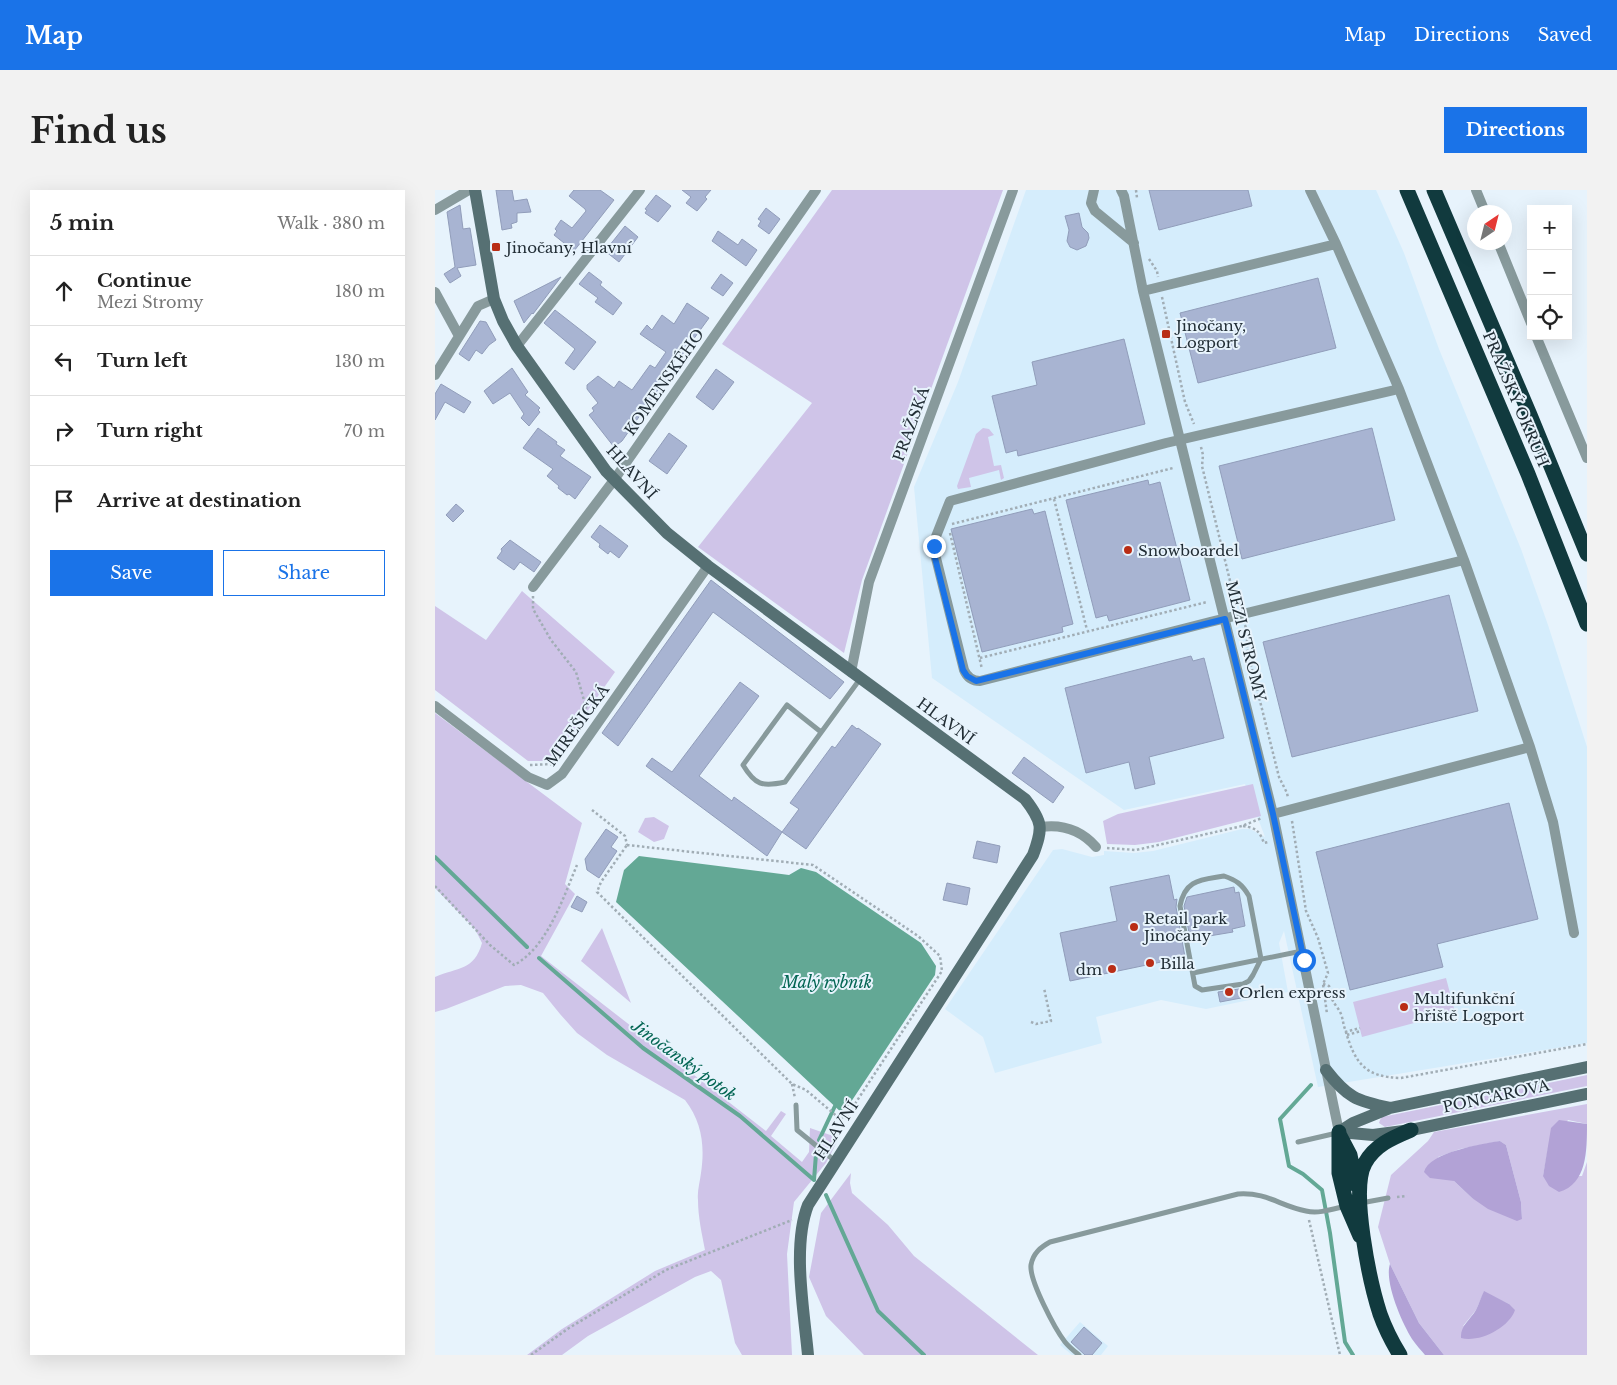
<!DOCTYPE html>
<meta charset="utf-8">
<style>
:root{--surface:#fff;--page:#f2f2f2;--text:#222;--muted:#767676;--line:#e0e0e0;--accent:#1a73e8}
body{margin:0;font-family:"Libre Baskerville",serif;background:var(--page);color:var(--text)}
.controls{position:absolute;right:15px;top:15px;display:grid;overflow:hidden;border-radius:0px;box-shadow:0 5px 20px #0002}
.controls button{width:45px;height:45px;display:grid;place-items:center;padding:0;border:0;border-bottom:1px solid var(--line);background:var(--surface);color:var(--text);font:25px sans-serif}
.compass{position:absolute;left:1032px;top:15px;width:45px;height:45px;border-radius:50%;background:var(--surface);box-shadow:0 5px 20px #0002;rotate:35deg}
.stop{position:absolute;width:15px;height:15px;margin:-11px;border:4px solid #1a73e8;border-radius:50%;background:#fff}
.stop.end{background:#1a73e8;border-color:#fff;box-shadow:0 1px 5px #0008}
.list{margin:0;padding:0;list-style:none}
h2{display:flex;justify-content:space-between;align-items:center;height:65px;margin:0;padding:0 20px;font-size:21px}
h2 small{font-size:16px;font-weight:400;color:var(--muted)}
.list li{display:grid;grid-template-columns:32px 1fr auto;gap:15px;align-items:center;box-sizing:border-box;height:70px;padding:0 20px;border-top:1px solid var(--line)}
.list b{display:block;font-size:19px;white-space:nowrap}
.list p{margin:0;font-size:16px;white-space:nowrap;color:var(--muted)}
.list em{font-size:16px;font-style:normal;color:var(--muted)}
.actions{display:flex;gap:10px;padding:15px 20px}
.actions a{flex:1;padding:11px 0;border:1px solid var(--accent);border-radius:0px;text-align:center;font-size:18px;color:var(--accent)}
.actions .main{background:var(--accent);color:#fff}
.icon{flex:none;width:28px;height:28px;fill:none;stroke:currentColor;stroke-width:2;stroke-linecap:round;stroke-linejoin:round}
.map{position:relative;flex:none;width:1152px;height:1165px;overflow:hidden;border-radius:0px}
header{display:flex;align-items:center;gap:30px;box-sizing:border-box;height:70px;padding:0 25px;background:var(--accent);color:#fff}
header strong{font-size:24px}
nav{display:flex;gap:28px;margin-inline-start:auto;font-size:18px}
.intro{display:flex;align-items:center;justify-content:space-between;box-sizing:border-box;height:120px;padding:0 30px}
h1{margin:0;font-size:35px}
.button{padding:12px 22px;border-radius:0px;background:var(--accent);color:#fff;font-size:18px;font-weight:700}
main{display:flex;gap:30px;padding:0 30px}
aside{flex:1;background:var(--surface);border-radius:0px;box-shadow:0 5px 20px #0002}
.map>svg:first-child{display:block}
</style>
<header>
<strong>Map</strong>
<nav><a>Map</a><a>Directions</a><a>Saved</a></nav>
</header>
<div class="intro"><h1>Find us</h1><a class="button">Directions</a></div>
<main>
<aside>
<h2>5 min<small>Walk · 380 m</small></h2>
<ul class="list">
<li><svg class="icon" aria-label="ahead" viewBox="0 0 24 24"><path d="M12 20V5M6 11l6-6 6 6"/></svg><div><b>Continue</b><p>Mezi Stromy</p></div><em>180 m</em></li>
<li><svg class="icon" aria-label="left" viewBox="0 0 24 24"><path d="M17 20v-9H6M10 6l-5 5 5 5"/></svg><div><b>Turn left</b></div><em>130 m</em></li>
<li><svg class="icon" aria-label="right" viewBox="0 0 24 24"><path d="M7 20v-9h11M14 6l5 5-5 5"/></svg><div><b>Turn right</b></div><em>70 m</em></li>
<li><svg class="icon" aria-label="arrive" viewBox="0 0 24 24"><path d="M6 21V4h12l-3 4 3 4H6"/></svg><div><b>Arrive at destination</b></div></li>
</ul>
<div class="actions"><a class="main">Save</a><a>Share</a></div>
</aside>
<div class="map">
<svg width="1152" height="1165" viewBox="0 0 1152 1165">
<rect width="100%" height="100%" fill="#e7f3fc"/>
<path fill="#d5edfc" d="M591,0H941L969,63L1004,159L1086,359L1113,435L1152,557V853L883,897L849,741L844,753L853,802L771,819L726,810L661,827L667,853L560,883L548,847L510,819L618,660L627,659L657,667L669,665V661L699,663L718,661L807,639H815L830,647L810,594L689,620L497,488L479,297L523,192Z
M645,1132L673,1156L666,1165H637L625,1155Z"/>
<path fill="#cfc4e8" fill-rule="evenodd" d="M397,0H568L427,390L409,463L263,357L377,213L287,154Z
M548,238L554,239L559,245L553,247L559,276L566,275L569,288L566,290L564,280L534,288L536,297L523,299L522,296L541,244Z
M87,401L180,482L117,571H93L0,500V416L51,450Z
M0,523L147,633L130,694L140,704L106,766L331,941L346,921L351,924L336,946L367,972L374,962L375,938L404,948L391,973L359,1012L352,1064L357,1165H307L300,1153L286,1090L276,1081L260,1087L153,1146L127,1165H92L127,1139L220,1081L270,1060C267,1044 263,1027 263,1010C262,1001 265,992 266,983C270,956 267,932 250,910L172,865L142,843L125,824L108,803L86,795L70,796L11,819L0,822V787C23,777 39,781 47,753L40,739L0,698Z
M818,594L826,626L724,652L700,655L672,654L668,631L683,624Z
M219,627L234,636L229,649L219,652L203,642L210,628Z
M167,738L196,813L146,771Z
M1011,788L1020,822L927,847L918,812Z
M1152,885V896L950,937L944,933L945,930L947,927Z
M1152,914V934L1133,930L1113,959L1108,986H1147L1152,972V1165H1009L984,1133L955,1074L943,1037L956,985L993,951L999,942ZM1065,951L1071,955L1086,1012L1087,1029L1037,1008L1019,991L1003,967L1025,959ZM1049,1102L1074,1114L1028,1136L1041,1120Z
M416,983L415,993L417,1003L453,1035L479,1066L603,1165H429L391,1126L374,1087L386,1023Z"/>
<path fill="#b2a2d6" d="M1124,930L1152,934C1152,961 1152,994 1124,1002L1114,996L1108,986L1116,938Z
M1065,951L1071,955L1086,1012L1087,1029L1082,1031L1053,1019L1037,1008L1019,991L995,988L989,982C994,962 1047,954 1065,951Z
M955,1074L984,1133L1009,1165H990C986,1160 981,1155 977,1149C967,1133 949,1092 955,1074Z
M1049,1101L1074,1114L1080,1120C1074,1138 1044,1153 1026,1148C1025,1136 1035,1130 1041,1120C1044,1114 1046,1107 1049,1101Z"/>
<path fill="#63a895" d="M204,666L354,685L366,678L381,682L486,753L501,776L500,785L408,924L181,712L189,680Z"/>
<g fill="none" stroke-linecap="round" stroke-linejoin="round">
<path stroke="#63a895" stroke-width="4" d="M0,667L92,757
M104,768L208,858L305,926L379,990
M876,895L845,929L854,976L868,984L887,1000L895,1043L910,1152L918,1165
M384,950L400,916
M379,990L381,964
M391,1005L443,1121L489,1165"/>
</g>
<path fill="#a8b4d2" stroke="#919dba" d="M61,0H77L79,11L92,9L96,22L82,23V32L76,34L77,38L67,40Z
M139,0H165L179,10L139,61L119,45L122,41L120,39L126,30L137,38L151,21L150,19L134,6Z
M247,0H276L270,7L272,9L262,21L251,13L256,7Z
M714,0H813L817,16L724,40Z
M221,5L236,16L223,32L210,23L212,20L210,19Z
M25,15L28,39L35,38L41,75L22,78L26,86L15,93L9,84L20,77L12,22Z
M331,18L345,29L334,44L323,36L326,31L323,29Z
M644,23L647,37L653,43L654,48L651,56L642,60L635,57L632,51L634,40L630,26Z
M190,36L203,47L184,72L170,61Z
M283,41L303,55L307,49L322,60L311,76L277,51Z
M154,82L167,92L165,95L187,113L178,125L160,112L163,108L144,94Z
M286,84L298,93L288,106L276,98Z
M126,87L98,124L97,123L89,133L79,111Z
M883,88L901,158L763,193L745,123Z
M252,113L274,128L244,169L242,167L229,185L232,187L187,251L179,257L154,225L159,221L157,218L163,213L152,199V195L163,186L179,198L184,191L197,200L215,175L220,178L231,162L205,144L212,135L217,140L227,125L239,134Z
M120,120L161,152L139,180L130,173L140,159L109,133Z
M45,131L51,132L61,150L54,155L47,164L41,160L34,171L24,164Z
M689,149L710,234L583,266L582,260L571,263L557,206L602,195L597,172Z
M77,178L93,202L90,205L105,218L103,220L105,222L94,236L86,228L89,224L75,203L58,214L49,201Z
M281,179L299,192L278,220L261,207Z
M6,194L36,212L29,223L10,212L0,230V204Z
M103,238L122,252L121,254L130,260L125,266L156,287L140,309L134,304L132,305L123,298L124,296L112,286L118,279L88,258Z
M937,238L960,330L807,369L784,276Z
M234,243L252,256L232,284L214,271Z
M713,290L714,295L725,292L755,410L674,431L672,425L661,428L631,310Z
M21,314L29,321L18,332L11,325Z
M597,319L599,324L610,321L638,434L627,437L628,442L547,462L516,339Z
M165,335L193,356L184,368L175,361L173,364L164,357L165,354L156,347Z
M75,350L106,372L99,382L85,372L79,380L62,368L67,361L66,359Z
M276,390L409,492L395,509L278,422L183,556L167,543Z
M1014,405L1043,521L857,567L828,452Z
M756,466L758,471L769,468L789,548L714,567L720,594L700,599L694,572L651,583L630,498Z
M305,492L324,506L264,586L297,611L299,607L347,642L332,666L211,576L217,568L237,582Z
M417,535L422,539L423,538L446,554L371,659L347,642L364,619L355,613L397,556L400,558Z
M589,567L629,597L618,613L577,583Z
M1074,613L1103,729L1002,754L1008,777L915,800L881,662Z
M171,639L183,647L176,657L182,661L164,688L152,680L150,669Z
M542,651L565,656L562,673L538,668Z
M734,685L739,710L742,709L741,717L750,767L635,791L625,743L682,731L675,697Z
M512,693L535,698L532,715L508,710Z
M799,697L800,703L804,702L810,736L797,739L798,742L774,746L773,744L755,748L749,716L752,707Z
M142,706L152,712L147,722L136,717Z
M804,799L806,808L785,812L783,802Z
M649,1137L667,1153L657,1165H650L636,1152Z"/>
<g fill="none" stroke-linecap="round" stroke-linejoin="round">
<path stroke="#a1adb5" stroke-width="2.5" stroke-dasharray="2.5 2.5" stroke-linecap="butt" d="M701,0L702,8
M714,69L722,81L723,87
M727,107L750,212L759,234
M766,257L768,265L767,276L797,399L804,413
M619,309L652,440
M517,334L738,278
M515,343L547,479
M98,406V419L116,450L141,482L154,528
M810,435L812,441V459L844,587L852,603L853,608
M545,468L772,412
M95,575L119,574
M157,620L190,646L192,655
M857,631L871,721L883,748L893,783L888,794L892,824
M808,636C822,638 824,641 829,653L833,652
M192,655L378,675L483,746L505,766L507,781L412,926L404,928L371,900L357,894L162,702L166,692Z
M672,658L701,660L807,636L827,628
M0,696L55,755L79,775C112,758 128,708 142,675
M888,794L894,796C896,801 895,806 898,811C900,815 904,819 906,824C908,829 908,834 910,839C920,873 929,887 966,888L1152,854
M596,832L601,834L616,831L609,798
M910,842L925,838
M912,845L926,841
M357,894L360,908
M962,1007L972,1006
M874,1030L905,1165
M96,1165L134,1138L231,1080L357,1030"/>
<path stroke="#889a9c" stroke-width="5" d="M386,542L352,515L308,575C320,595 327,597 350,592L425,489
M789,686C801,690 807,694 814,706L826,769L818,785L814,791L808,794L767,800L760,796L745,716C750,689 766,690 789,686Z
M758,783L867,761
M361,915L362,940L400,971
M863,952L902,943
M926,1013L953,1008
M644,1165C639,1161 634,1157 630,1152C620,1139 594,1090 596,1075C598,1063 606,1057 615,1052L803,1004C832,1002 845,1016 871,1021C884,1024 898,1019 911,1016"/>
<path stroke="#889a9c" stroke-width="10" d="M659,0L656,13L660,21L699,53
M686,0L689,6L708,101L838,624L904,942
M875,0L901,54L964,199L1029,370L1095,557
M1041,0L1050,22
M0,20L34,0
M1063,52L1096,133
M708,101L901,54
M0,102L24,146
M1101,146L1152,268
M82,156L205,0
M0,185L43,116L59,109
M964,199L731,253L515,311L500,349L499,360L529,480C532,487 537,491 545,491L775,432L1029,370
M98,397L179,290L381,0
M416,482L434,392L578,0
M0,516L93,587L112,595L127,584L273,376
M838,624L1095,557L1118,632L1139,743
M606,637C628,634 646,640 661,657"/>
<path stroke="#567073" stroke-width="12" d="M40,0L59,109L68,131L82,156L171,281L232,343L273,376L590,609C608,632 608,638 598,665L373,1015C357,1056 369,1121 373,1165
M891,880C912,907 921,911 955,918
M904,942L918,933L955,918L1152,877
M904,942L938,945L976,940L1152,904"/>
<path stroke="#113a3e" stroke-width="15" d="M972,0L1093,284L1152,434
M999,0L1095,225L1152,364
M904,942V983L912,1016L925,1046
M905,946L915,965L921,995
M965,1165C957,1152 950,1138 945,1124C935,1093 915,1000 930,973C940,955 957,948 976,940"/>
</g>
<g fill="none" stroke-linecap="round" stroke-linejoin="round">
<path stroke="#1a73e8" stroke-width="6" d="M499,356L500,368L528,480L532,486L541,491L790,429L838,624L869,770"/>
</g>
<g fill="#b92d16" stroke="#e7f3fc" stroke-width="2">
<rect x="56" y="52" width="10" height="10" rx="2.5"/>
<rect x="726" y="139" width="10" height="10" rx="2.5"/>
<circle cx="693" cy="360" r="5"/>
<circle cx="699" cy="737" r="5"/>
<circle cx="715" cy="773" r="5"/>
<circle cx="677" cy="779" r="5"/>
<circle cx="794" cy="802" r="5"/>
<circle cx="969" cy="817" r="5"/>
</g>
<g text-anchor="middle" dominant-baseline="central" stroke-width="4" stroke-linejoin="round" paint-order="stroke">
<g font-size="15" fill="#222e36" stroke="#e7f3fc" text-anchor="start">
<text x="71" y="57">Jinočany, Hlavní</text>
<text x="741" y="135">Jinočany,<tspan x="741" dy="17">Logport</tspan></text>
<text x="703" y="360">Snowboardel</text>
<text x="709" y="728">Retail park<tspan x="709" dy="17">Jinočany</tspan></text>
<text x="725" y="773">Billa</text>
<text x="667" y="779" text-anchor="end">dm</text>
<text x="804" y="802">Orlen express</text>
<text x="979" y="808">Multifunkční<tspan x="979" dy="17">hřiště Logport</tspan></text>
</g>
<g font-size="15" fill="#222e36" stroke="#e7f3fc">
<text transform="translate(229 192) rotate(-55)">KOMENSKÉHO</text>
<text transform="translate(1081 209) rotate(67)">PRAŽSKÝ OKRUH</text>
<text transform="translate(476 234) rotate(-70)">PRAŽSKÁ</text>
<text transform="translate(197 282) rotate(48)">HLAVNÍ</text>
<text transform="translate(811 451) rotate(76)">MEZI STROMY</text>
<text transform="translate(511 531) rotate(36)">HLAVNÍ</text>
<text transform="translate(142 535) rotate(-54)">MIREŠICKÁ</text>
<text transform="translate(1061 906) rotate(-12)">PONCAROVA</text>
<text transform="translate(401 940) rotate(-57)">HLAVNÍ</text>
</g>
<g font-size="16" font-style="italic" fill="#046654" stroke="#e7f3fc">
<text x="392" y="792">Malý rybník</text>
<text transform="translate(249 870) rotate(36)">Jinočanský potok</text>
</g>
</g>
</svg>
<div class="controls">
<button>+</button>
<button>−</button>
<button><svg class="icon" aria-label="locate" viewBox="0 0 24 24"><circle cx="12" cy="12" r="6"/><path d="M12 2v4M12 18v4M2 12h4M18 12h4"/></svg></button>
</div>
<svg class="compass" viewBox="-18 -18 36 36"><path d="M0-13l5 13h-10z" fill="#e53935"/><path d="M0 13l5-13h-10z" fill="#767676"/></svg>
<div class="stop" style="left:869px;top:770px"></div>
<div class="stop end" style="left:499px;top:356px"></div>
</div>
</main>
